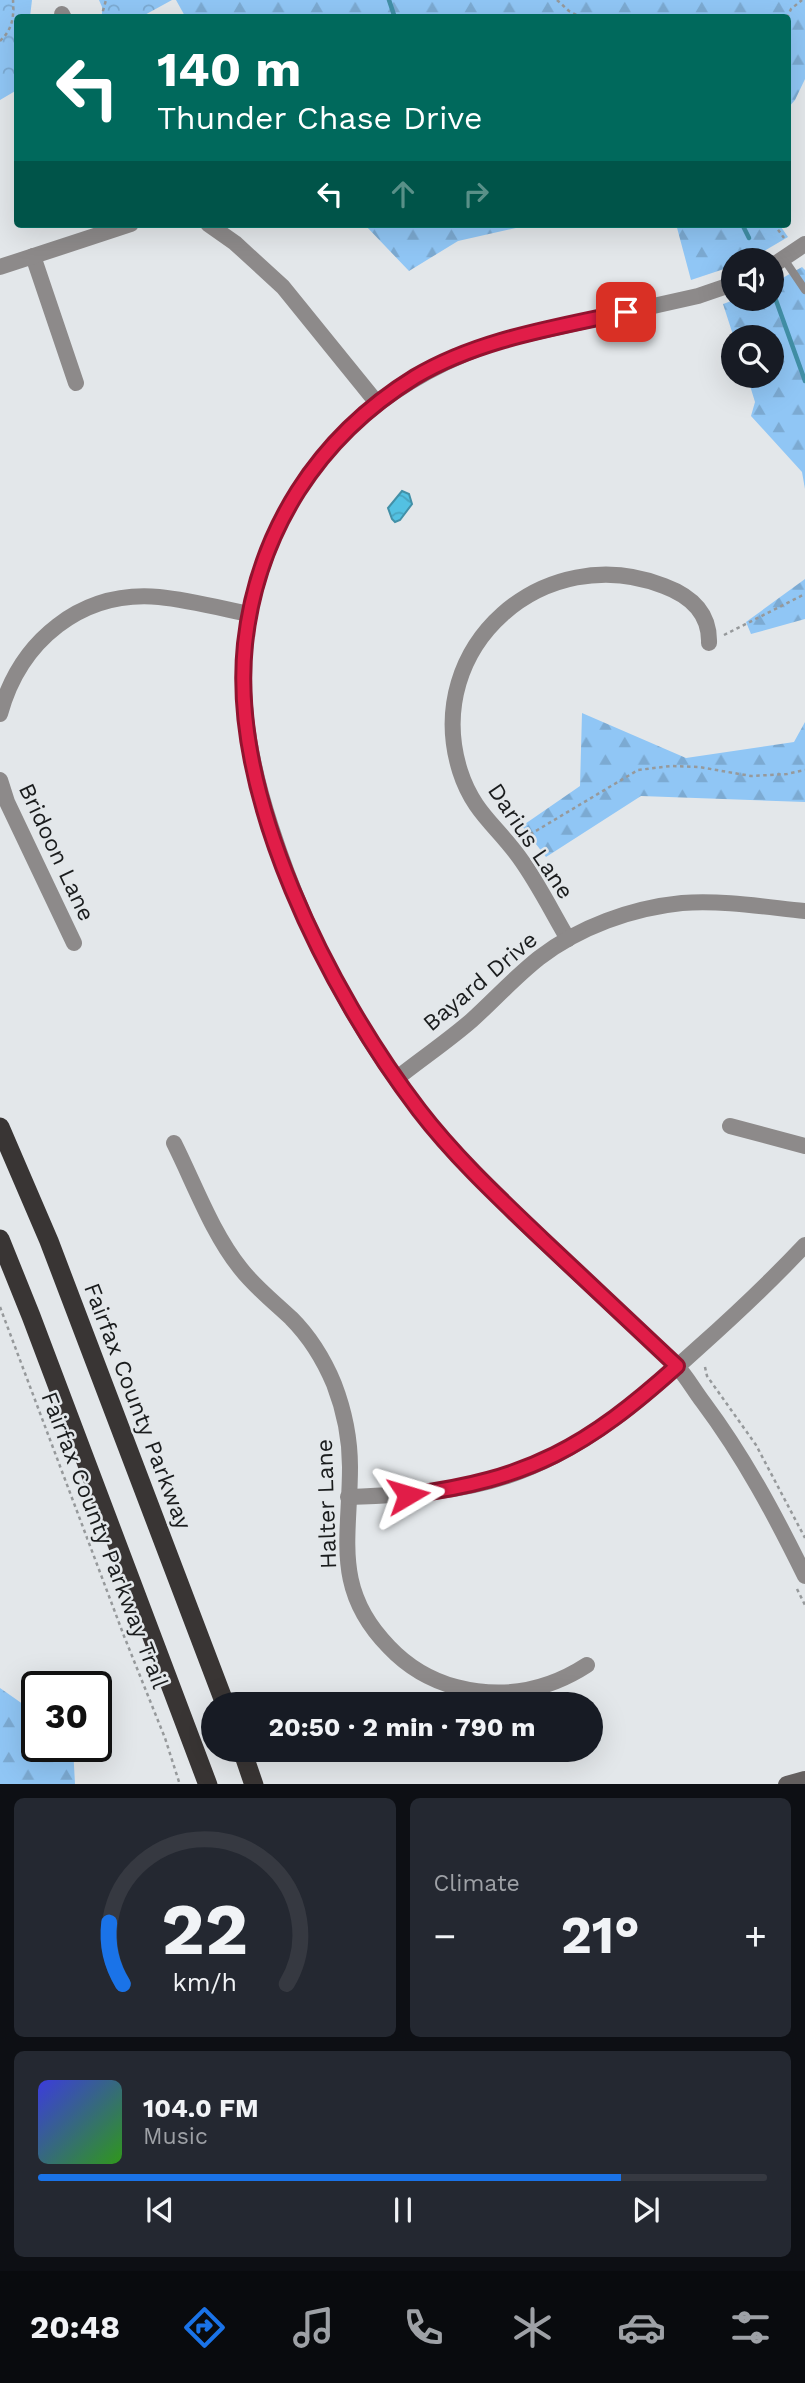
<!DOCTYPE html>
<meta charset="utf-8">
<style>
:root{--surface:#171b24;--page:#242831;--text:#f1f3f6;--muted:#9ea1a6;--line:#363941;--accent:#1a73e8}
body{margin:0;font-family:"Work Sans",sans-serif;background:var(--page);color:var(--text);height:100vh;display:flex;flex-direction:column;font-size:26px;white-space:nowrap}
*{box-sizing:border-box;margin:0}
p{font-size:23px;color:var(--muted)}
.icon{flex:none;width:38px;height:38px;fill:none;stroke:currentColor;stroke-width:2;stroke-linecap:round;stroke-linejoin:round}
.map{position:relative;height:1784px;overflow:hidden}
.side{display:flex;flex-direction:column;gap:14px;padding:14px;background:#0d0f14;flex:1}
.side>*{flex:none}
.banner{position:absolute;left:14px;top:14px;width:777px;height:214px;border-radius:7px;box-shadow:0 7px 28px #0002;background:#00695c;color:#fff;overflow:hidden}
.fabs{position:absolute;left:721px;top:248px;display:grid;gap:14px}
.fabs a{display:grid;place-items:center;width:63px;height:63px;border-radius:50%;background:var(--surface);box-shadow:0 7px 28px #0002;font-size:35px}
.speed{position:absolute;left:21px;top:1671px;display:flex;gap:14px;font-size:35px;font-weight:700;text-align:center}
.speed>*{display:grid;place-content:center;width:91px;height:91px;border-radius:50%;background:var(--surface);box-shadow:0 7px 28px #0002;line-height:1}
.speed .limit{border:4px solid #111;border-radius:10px;background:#fff;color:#111}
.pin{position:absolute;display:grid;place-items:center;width:60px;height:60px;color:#fff;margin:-30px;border-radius:14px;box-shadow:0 4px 10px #0006}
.me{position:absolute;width:77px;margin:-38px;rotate:83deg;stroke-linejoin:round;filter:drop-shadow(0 0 5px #0008)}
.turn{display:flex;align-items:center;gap:24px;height:147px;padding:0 28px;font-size:32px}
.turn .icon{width:91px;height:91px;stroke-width:2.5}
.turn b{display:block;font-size:49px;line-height:60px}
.lanes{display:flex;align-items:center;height:66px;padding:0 28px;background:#0003;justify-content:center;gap:35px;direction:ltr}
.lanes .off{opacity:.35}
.big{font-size:52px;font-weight:700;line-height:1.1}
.side .widget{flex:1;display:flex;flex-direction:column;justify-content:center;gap:10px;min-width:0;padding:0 24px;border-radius:10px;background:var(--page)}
.side .dial{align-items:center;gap:0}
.dial svg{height:182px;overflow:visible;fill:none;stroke:var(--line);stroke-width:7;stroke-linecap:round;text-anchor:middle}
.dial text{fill:var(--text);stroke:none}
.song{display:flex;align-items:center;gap:21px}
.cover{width:84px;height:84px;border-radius:10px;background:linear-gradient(135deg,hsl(240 70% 55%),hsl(110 70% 35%))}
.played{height:7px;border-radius:4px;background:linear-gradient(90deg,var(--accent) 80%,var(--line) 80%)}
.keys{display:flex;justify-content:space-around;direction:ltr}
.heat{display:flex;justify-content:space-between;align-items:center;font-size:38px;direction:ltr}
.side .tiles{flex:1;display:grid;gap:14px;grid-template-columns:1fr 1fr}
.widget:last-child{grid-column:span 2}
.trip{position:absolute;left:201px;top:1692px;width:402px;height:70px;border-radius:35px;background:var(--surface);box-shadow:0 7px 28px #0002;font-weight:700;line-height:70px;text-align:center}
.tab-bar{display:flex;height:112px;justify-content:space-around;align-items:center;background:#090b0e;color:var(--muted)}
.tab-bar .icon{width:49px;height:49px}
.tab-bar .on{color:var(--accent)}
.tab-bar b{font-size:32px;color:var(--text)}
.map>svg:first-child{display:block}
</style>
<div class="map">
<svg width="805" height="1785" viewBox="0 0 805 1785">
<defs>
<pattern id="forest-firs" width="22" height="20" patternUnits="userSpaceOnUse" patternTransform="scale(1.75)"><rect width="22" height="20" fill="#90c6f5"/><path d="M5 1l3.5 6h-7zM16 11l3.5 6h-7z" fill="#7caad2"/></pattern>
<pattern id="park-crowns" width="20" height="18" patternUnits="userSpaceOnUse" patternTransform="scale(1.75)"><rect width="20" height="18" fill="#90c6f5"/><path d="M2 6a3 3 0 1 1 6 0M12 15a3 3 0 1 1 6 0" fill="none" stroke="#7caad2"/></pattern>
<pattern id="water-waves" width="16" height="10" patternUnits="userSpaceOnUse" patternTransform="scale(1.75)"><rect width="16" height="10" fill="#53c1e2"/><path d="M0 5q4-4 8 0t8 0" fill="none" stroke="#48a5c1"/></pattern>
</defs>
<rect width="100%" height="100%" fill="#e3e7ea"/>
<g fill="url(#forest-firs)">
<path d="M176,0H805V79L795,100L788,108V18H186Z"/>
<path d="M364,224H534L458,241L409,271Z"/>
<path d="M676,224H779L788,237L747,261H733V266L691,280Z"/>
<path d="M802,267L805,270V489L802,472L751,416L755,402L747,376H772V338H734L723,304L737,299H772V284Z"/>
<path d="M805,579V619L751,634L746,622Z"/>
<path d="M582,713L686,758L794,742L805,722V802L641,796L546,857L522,826L580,786Z"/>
<path d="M0,1688L37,1714V1746L73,1747L75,1784H0Z"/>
</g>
<g fill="url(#park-crowns)">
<path d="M0,0H32L30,17L18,18L17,90L0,100Z"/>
<path d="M99,0H172L141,17H102V7Z"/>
</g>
<path fill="url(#water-waves)" stroke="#4290a7" stroke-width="2" d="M402,491L409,494L412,504L400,520L395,522L392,519L388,508Z"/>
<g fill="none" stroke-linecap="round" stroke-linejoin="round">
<g stroke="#4290a7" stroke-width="4.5">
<path d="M389,0L395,18"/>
<path d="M742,224L749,238"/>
<path d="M773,292L805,381"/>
</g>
<g stroke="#96999b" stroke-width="2.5" stroke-dasharray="3.5 3.5" stroke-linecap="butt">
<path d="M557,0L569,11L582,18"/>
<path d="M101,18L106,0"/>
<path d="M603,18L623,15L625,18"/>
<path d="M787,18L791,9L802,0"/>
<path d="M0,41C13,29 14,16 13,0"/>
<path d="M774,224L784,238"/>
<path d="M724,635L805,594"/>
<path d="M524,838L638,770L671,766L699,767L751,776L787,774L805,770"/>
<path d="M0,1307L124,1636L165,1738L180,1785"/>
<path d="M705,1367L707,1376L756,1445L805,1538"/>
<path d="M797,1589L805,1605"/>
</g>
<path stroke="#8d8a8a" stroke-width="8" d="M784,259L805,290"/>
<g stroke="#8d8a8a" stroke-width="16">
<path d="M62,14L64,18"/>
<path d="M208,224L235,243L283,287L377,403"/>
<path d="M33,256L76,383"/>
<path d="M772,266L805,244"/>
<path d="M0,267L131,224"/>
<path d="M733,284L698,296L506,339C397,373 307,444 267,554C252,593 244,633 244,675C243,727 255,778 271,827C309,945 369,1057 452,1149C506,1209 566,1262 624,1317C641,1333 660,1348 676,1365C686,1376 694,1390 703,1402C744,1457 775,1515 805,1576"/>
<path d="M0,714C20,641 81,590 159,597C189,600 220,608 249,614"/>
<path d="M0,780L7,802L74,943"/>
<path d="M568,939C552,912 538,883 519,857C496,825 473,812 460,771C421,646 545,539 664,586C691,596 710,613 709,643"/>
<path d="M396,1079C421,1059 448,1041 472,1020C495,999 515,977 539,958C579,927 632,908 682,903C723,900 765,907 805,911"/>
<path d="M730,1126L805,1146"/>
<path d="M174,1143C195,1185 212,1233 241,1269C255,1287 274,1302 291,1318C309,1336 324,1360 334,1384C344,1410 350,1439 350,1467C350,1538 332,1589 389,1647C407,1666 430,1680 456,1687C502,1699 547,1691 587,1665"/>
<path d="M348,1497C407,1495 465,1493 521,1471C590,1445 644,1397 698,1348C735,1315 771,1281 805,1245"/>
</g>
<path stroke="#635f5f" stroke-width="18" d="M787,1785L805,1780"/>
<g stroke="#393534" stroke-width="19">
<path d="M0,1127L49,1241L225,1704"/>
<path d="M0,1239L31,1316L208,1785"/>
<path d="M242,1750L254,1785"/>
</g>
</g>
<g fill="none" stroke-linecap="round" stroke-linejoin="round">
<defs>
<path id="route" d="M408,1495C529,1480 588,1446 677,1366C632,1324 587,1281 542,1239C499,1198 455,1157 419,1110C329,992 229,796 245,644C251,589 269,537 298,491C328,444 368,406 415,377C479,339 554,328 626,312"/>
</defs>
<use href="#route" stroke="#92132f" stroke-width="18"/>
<use href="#route" stroke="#e11d48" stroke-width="12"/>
</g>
<g text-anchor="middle" stroke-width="5" stroke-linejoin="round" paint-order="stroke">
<g font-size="23" fill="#1a1c1d" stroke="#e3e7ea">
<text transform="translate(531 841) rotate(56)" y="8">Darius Lane</text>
<text transform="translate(57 852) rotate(65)" y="8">Bridoon Lane</text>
<text transform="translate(480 981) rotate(-40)" y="8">Bayard Drive</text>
<text transform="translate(138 1406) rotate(69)" y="8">Fairfax County Parkway</text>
<text transform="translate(326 1504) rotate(-92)" y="8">Halter Lane</text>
<text transform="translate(105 1540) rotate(69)" y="8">Fairfax County Parkway Trail</text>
</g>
</g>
</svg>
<div class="fabs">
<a><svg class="icon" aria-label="sound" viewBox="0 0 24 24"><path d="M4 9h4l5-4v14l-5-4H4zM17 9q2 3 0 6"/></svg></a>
<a><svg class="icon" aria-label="search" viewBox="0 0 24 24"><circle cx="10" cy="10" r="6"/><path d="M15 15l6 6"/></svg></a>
</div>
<div class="speed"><div class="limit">30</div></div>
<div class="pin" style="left:626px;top:312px;background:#d93025"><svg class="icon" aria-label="arrive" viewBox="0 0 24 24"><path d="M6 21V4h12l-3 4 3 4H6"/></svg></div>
<svg class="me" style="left:408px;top:1495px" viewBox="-20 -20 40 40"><path d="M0-17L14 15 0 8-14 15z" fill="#e11d48" stroke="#fff" stroke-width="4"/></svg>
<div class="trip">20:50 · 2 min · 790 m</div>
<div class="banner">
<div class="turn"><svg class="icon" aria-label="left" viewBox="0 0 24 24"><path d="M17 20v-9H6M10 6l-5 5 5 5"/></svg><div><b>140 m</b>Thunder Chase Drive</div></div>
<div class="lanes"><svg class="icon" aria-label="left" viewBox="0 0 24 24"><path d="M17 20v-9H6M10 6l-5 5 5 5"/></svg><svg class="icon off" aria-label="ahead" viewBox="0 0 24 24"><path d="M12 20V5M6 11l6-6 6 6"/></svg><svg class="icon off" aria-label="right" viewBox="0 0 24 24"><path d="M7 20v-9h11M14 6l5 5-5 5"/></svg></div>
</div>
</div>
<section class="side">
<div class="tiles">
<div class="widget dial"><svg viewBox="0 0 100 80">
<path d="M14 69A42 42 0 1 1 86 69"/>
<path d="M14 69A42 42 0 0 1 8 42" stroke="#1a73e8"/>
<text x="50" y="56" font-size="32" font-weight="700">22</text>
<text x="50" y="72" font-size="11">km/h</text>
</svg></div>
<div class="widget"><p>Climate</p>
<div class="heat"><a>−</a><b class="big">21°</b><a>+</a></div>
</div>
<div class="widget">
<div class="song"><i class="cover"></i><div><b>104.0 FM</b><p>Music</p></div></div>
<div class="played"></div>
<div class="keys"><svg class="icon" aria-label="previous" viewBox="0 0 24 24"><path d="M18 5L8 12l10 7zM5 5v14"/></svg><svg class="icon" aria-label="pause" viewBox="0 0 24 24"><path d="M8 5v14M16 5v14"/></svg><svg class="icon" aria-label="next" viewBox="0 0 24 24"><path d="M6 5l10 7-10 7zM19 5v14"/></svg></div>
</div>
</div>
</section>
<nav class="tab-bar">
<b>20:48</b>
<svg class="icon on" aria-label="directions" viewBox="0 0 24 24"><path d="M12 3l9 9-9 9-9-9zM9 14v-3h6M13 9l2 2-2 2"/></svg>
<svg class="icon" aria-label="music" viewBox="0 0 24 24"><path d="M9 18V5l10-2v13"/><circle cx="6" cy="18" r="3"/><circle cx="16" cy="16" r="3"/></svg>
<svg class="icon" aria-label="phone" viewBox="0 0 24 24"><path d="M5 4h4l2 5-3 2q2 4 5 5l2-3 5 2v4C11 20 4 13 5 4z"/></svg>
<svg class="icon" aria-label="climate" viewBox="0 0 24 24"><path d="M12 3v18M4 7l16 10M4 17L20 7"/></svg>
<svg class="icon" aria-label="car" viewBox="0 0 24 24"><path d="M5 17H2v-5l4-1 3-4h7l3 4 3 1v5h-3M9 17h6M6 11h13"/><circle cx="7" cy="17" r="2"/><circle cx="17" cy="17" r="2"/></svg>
<svg class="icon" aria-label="filters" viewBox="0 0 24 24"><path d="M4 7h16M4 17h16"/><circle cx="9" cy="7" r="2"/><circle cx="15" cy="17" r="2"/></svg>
</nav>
